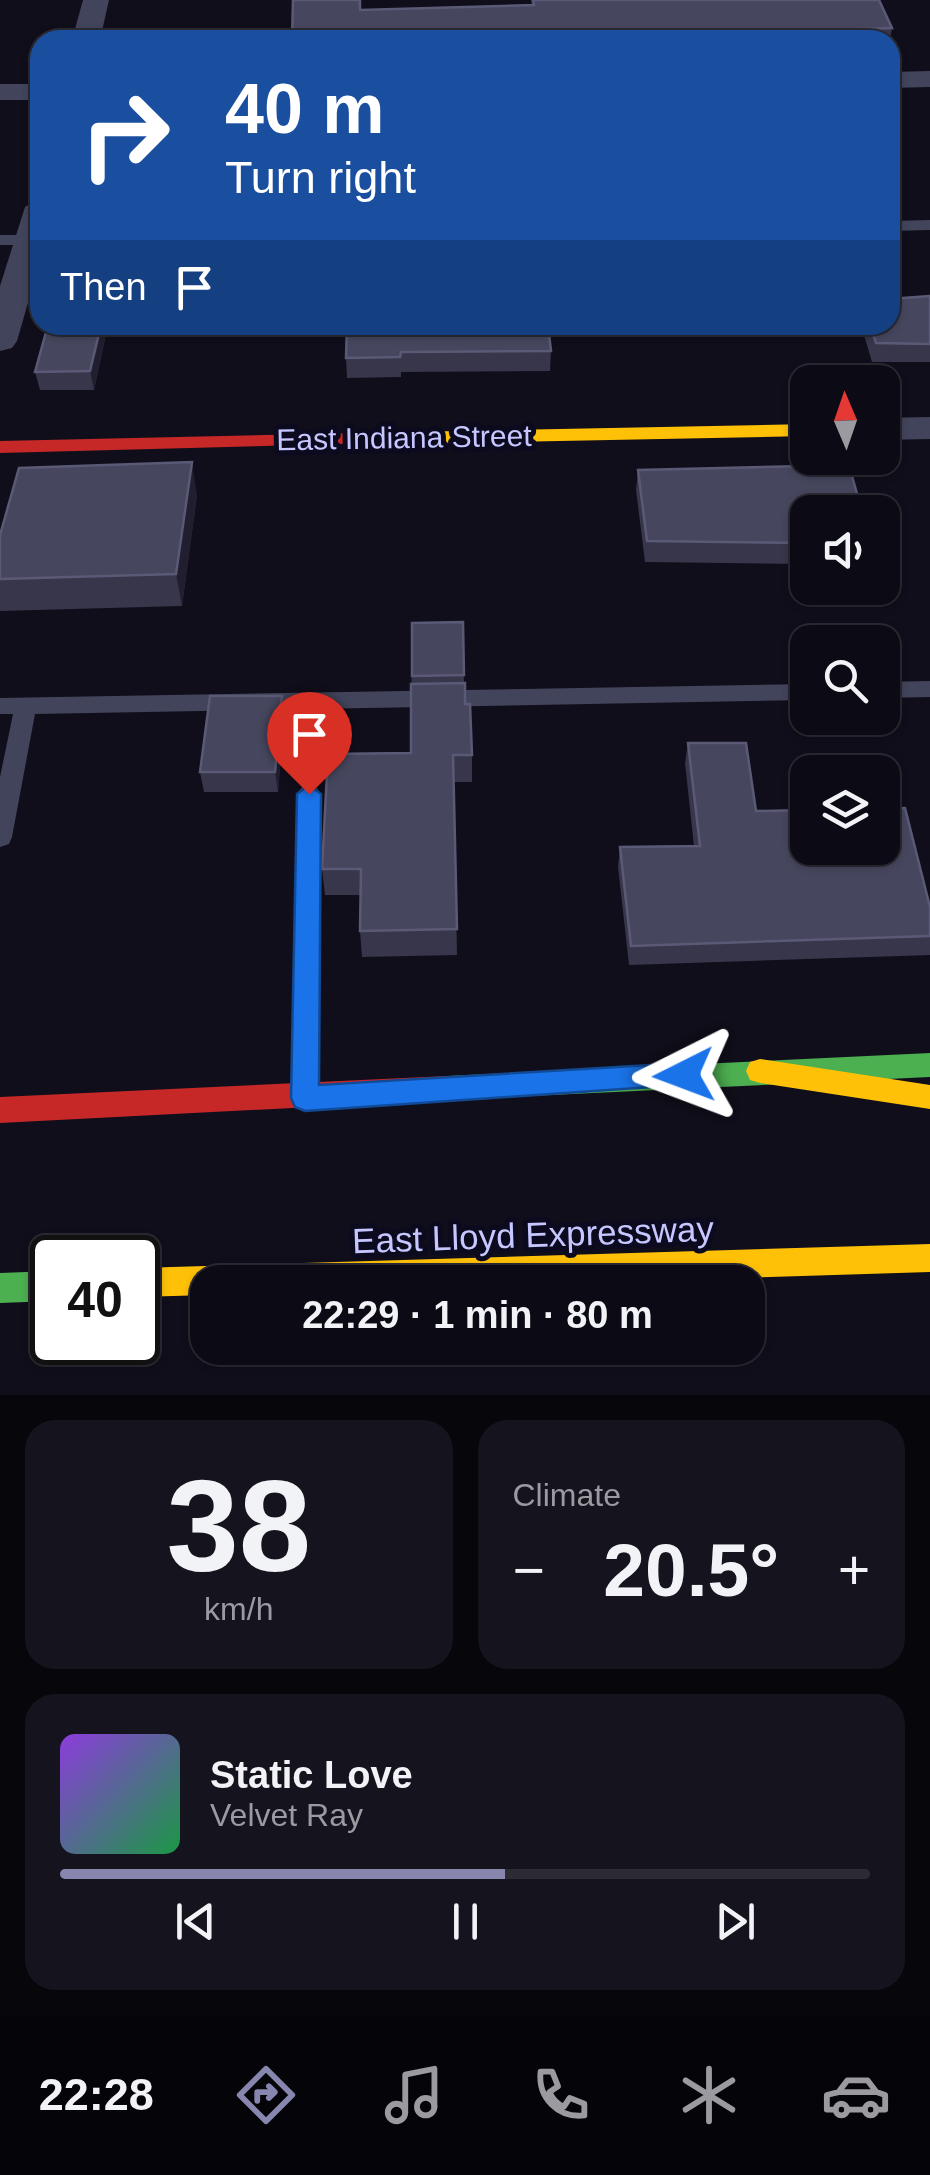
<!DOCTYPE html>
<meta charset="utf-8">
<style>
:root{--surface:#0c0a14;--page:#15131d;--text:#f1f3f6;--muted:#9a9aa0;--line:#2c2b34;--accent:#8786af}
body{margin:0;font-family:Arial,sans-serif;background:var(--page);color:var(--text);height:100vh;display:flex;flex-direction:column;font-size:38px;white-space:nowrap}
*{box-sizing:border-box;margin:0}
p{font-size:32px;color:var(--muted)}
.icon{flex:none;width:55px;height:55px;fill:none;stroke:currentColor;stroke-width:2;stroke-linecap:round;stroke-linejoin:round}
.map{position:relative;height:1395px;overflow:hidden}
.sheet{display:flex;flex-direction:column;gap:25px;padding:25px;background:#07060b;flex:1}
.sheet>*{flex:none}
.top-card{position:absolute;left:30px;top:30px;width:870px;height:305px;border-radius:30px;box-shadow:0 2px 8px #0004,0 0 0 2px var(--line);background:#1a4fa0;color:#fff;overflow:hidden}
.needle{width:65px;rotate:358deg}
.buttons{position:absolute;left:790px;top:365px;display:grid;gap:20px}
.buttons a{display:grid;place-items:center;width:110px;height:110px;border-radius:20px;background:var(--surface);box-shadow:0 2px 8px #0004,0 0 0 2px var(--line);font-size:50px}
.speed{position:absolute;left:30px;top:1235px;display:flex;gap:20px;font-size:50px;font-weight:700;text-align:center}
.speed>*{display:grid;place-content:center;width:130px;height:130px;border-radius:50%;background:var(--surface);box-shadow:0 2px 8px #0004,0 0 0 2px var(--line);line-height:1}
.speed .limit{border:5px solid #111;border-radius:15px;background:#fff;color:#111}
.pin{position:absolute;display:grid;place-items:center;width:85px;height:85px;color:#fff;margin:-102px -42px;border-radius:50% 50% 50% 0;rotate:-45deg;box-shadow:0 0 10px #0007}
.pin .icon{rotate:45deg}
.me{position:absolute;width:110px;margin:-55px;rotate:267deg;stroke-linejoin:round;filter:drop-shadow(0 0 8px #0008)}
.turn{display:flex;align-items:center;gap:35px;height:210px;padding:0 30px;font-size:45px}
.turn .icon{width:130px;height:130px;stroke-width:2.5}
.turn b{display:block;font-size:70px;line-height:85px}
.then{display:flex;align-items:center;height:95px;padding:0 30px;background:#0003;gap:20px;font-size:38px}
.big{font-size:75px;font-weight:700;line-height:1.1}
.sheet .widget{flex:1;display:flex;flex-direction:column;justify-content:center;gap:15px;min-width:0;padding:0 35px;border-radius:30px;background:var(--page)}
.sheet .dial{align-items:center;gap:0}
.dial b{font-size:130px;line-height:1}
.song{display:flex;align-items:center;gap:30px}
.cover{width:120px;height:120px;border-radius:15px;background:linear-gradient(135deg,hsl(270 70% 55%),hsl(140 70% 35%))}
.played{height:10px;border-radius:5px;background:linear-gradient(90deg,var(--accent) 55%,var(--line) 55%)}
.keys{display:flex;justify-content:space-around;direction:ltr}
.heat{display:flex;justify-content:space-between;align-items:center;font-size:55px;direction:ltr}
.sheet .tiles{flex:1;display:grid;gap:25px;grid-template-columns:1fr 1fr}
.widget:last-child{grid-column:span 2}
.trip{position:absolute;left:190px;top:1265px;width:575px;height:100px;border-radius:30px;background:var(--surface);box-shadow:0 2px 8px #0004,0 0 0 2px var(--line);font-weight:700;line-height:100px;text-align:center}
.menu{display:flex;height:160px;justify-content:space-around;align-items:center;background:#050408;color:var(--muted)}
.menu .icon{width:70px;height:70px}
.menu .current{color:var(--accent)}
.menu b{font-size:45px;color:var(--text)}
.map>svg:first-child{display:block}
</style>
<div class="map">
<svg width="930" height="1395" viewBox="0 0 930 1395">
<rect width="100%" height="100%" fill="#100e1a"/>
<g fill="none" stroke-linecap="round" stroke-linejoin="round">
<g fill="#42445b" fill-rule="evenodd">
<path d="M930,220V230L890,231V221Z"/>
<rect x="0" y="235" width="40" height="10"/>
<path d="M930,681V697L882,698V682Z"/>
<path d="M808,684V700L35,714L12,837L9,844L0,847V777L13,714H0V698Z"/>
<path d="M309,786L317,788L321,795L319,1096L315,1105L305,1108L295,1105L291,1096L297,795L301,788Z"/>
</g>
<g fill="#42445b" fill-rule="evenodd">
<path d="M83,0H109L100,40H72Z"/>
<path d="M930,71V87L890,88V72Z"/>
<rect x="0" y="84" width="40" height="16"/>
<path d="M40,198V261L17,341L12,348L0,351V286L25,207Z"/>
<path d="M930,417V439L882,440V418Z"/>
</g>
<g fill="#4caf50" fill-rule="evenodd">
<path d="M930,1053V1077L447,1100L437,1097L433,1088L437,1079L447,1076Z"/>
<path d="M52,1271V1301L0,1303V1273Z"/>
</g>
<g fill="#ffc107" fill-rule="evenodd">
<path d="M808,424V436L406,444L396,438L406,432Z"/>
<path d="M760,1059L930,1085V1109L760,1083L750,1080L746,1071L750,1062Z"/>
<path d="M930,1244V1272L613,1282H208V1295L138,1297V1268Z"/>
</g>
<g fill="#c62828" fill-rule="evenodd">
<path d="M406,432L413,434L416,438L413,442L0,453V441Z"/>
<path d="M447,1076L457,1079L461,1088L457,1097L447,1100L0,1123V1097Z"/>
</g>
</g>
<g fill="#37364b">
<path d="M531,0H879L892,28L890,40H292L361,10L532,5Z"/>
<path d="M930,296V362H872L861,325H890Z"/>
<path d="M108,325L94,390H40L35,372Z"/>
<path d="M347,325L551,351L550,371L401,372V377L347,378L346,358Z"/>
<path d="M638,470L808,512V574L805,564L645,562L636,490Z"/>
<path d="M197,495L182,606L0,611V535Z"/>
<path d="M463,622L464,683L472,755V782H454L457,955L362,957L360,931V895H325L322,869L411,753L412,623Z"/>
<path d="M284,716L278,792H204L200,772Z"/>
<path d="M688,743L756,811L930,907V955L629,965L618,867L620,847L694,846L685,763Z"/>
</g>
<g fill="#211f2f">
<path d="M101,325H108L94,390L90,371Z"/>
<path d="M192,462L197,495L182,606L176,574Z"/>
<path d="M282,696L284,716L278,792L275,772Z"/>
</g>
<g fill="#46465e" stroke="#5a5a77" stroke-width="2.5">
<path d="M293,0H360V10L534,5L533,0H879L892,28L655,36L656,40H292Z"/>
<path d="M930,296V344L876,343L870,325H890V299Z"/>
<path d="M48,325H101L90,371L35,372Z"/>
<path d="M347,325H548L551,351L401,352L400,357L346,358Z"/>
<path d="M192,462L176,574L0,579V535L19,468Z"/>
<path d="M849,465L862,512H808V543L647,541L638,470Z"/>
<path d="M463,622L464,675L412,676V623Z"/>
<path d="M465,683V704H470L472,755H453L457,929L360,931L361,869H322L328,754L411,753V684Z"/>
<path d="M210,696H282L275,772H200Z"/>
<path d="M688,743H746L756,811L808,810V848H882V809L905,808L930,907V936L631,946L620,847L700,846Z"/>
</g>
<path fill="#1a73e8" stroke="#114b97" stroke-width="2.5" d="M309,785L321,794L319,1085L684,1063L694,1067L698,1075L694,1084L305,1111L295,1107L291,1098L297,794Z"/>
<g text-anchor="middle" stroke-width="10" stroke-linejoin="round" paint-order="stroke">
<g font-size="30" fill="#c7c7ff" stroke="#0c0a1e">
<text transform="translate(404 438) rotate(-1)" y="10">East Indiana Street</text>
</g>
<g font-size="35" fill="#c7c7ff" stroke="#0c0a1e">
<text transform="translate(533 1235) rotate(-2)" y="12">East Lloyd Expressway</text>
</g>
</g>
</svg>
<div class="buttons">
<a><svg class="needle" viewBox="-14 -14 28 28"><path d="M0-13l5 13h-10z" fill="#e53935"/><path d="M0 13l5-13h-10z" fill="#9a9aa0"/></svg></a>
<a><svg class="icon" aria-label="sound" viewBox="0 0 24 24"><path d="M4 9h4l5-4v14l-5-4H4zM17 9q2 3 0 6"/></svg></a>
<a><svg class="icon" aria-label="search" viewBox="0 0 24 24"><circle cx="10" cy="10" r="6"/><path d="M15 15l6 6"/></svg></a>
<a><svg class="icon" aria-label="layers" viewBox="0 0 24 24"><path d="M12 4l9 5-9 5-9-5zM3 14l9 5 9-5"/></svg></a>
</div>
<div class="speed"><div class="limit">40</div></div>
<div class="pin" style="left:309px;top:794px;background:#d93025"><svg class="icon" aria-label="arrive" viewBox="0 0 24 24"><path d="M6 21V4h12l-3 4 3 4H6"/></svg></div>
<svg class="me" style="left:684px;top:1075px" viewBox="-20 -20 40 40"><path d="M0-17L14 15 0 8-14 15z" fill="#1a73e8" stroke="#fff" stroke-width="4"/></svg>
<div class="trip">22:29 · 1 min · 80 m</div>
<div class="top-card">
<div class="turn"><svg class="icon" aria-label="right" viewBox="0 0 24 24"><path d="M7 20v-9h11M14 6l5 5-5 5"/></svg><div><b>40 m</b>Turn right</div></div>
<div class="then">Then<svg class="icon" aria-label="arrive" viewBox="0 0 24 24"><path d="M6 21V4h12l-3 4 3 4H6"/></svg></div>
</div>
</div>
<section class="sheet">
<div class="tiles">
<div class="widget dial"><b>38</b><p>km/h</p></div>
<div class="widget"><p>Climate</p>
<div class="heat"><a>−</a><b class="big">20.5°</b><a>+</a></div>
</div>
<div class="widget">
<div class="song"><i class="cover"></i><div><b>Static Love</b><p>Velvet Ray</p></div></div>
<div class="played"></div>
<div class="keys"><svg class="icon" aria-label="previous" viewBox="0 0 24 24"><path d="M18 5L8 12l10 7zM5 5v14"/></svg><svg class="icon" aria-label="pause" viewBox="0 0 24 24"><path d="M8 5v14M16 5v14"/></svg><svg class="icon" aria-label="next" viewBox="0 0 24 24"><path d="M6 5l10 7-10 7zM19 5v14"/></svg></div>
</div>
</div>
</section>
<nav class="menu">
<b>22:28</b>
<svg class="icon current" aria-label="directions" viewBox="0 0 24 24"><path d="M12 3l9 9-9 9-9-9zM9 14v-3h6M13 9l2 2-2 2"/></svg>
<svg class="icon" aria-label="music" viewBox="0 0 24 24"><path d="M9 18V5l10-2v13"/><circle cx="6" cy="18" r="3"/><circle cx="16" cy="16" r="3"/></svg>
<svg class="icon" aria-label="phone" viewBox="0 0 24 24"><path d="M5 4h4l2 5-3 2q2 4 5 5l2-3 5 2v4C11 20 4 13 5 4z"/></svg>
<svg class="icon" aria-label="climate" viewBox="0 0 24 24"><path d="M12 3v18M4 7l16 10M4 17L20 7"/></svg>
<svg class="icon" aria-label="car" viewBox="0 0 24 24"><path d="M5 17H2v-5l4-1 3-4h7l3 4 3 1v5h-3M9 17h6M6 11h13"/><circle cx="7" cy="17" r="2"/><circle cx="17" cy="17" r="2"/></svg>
</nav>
